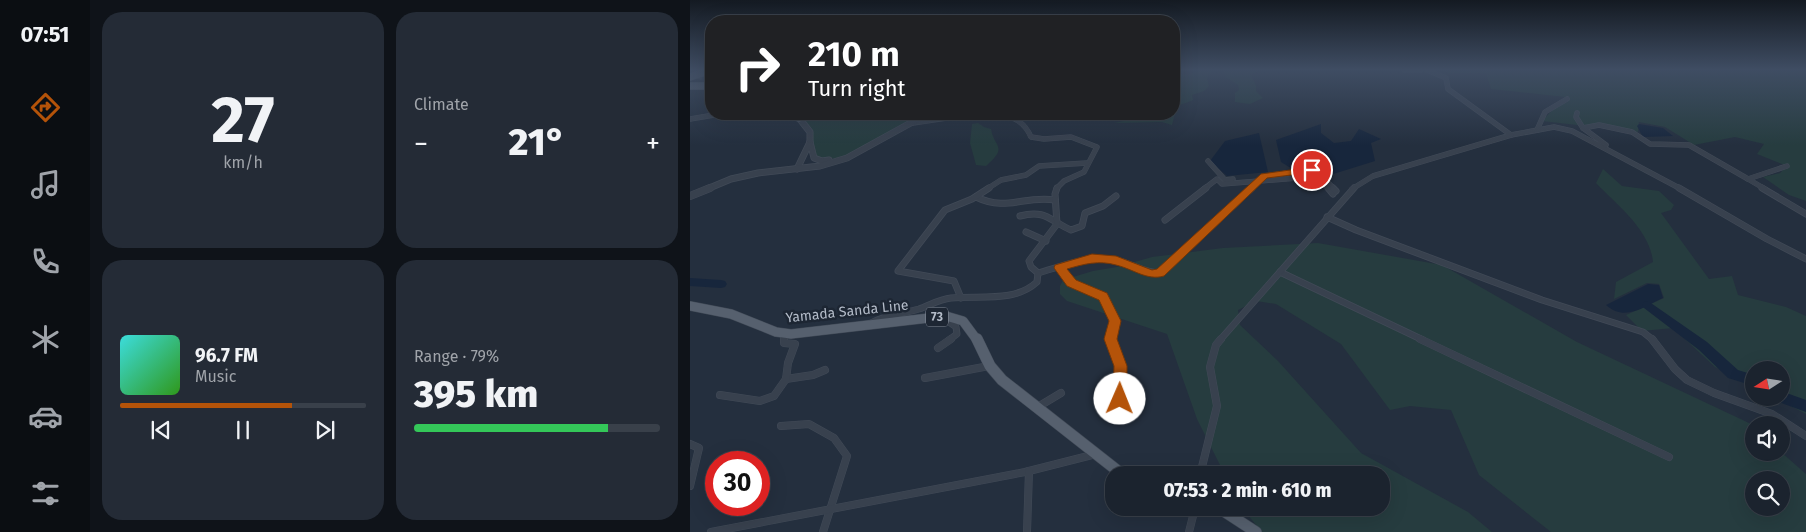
<!DOCTYPE html>
<meta charset="utf-8">
<style>
:root{--surface:#1b232e;--page:#242b36;--text:#f1f3f6;--muted:#a0a4aa;--line:#39404a;--accent:#b45309}
body{margin:0;font-family:"Fira Sans",sans-serif;background:var(--page);color:var(--text);height:100vh;display:flex;flex-direction:column;font-size:19px;white-space:nowrap}
*{box-sizing:border-box;margin:0}
p{font-size:16px;color:var(--muted)}
.icon{flex:none;width:28px;height:28px;fill:none;stroke:currentColor;stroke-width:2;stroke-linecap:round;stroke-linejoin:round}
.map{position:relative;flex:1;overflow:hidden}
.panel{display:flex;flex-direction:column;gap:12px;padding:12px;background:#0f1319;width:600px}
.panel>*{flex:none}
.top-card{position:absolute;left:15px;top:15px;width:475px;height:105px;border-radius:20px;box-shadow:0 5px 20px #0002,0 0 0 1px var(--line);background:#202124;color:#fff;overflow:hidden}
.needle{width:32px;rotate:258deg}
.fabs{position:absolute;left:1055px;top:361px;display:grid;gap:10px}
.fabs a{display:grid;place-items:center;width:45px;height:45px;border-radius:50%;background:var(--surface);box-shadow:0 5px 20px #0002,0 0 0 1px var(--line);font-size:25px}
.speed{position:absolute;left:15px;top:451px;display:flex;gap:10px;font-size:25px;font-weight:700;text-align:center}
.speed>*{display:grid;place-content:center;width:65px;height:65px;border-radius:50%;background:var(--surface);box-shadow:0 5px 20px #0002,0 0 0 1px var(--line);line-height:1}
.speed .limit{border:8px solid #d22;background:#fff;color:#111}
.pin{position:absolute;display:grid;place-items:center;width:42px;height:42px;color:#fff;margin:-21px;border:2px solid #fff;border-radius:50%;box-shadow:0 1px 5px #0007}
.me{position:absolute;width:55px;margin:-28px;rotate:1deg;stroke-linejoin:round;filter:drop-shadow(0 0 4px #0008)}
.turn{display:flex;align-items:center;gap:18px;height:105px;padding:0 20px;font-size:22px}
.turn .icon{width:65px;height:65px;stroke-width:2.5}
.turn b{display:block;font-size:35px;line-height:42px}
.big{font-size:38px;font-weight:800;line-height:1.1}
.panel .tile{flex:1;display:flex;flex-direction:column;justify-content:center;gap:8px;min-width:0;padding:0 18px;border-radius:20px;background:var(--page)}
.panel .dial{align-items:center;gap:0}
.dial b{font-size:65px;line-height:1}
.song{display:flex;align-items:center;gap:15px}
.cover{width:60px;height:60px;border-radius:8px;background:linear-gradient(135deg,hsl(180 70% 55%),hsl(110 70% 35%))}
.played{height:5px;border-radius:2px;background:linear-gradient(90deg,var(--accent) 70%,var(--line) 70%)}
.keys{display:flex;justify-content:space-around;direction:ltr}
.heat{display:flex;justify-content:space-between;align-items:center;font-size:28px;direction:ltr}
.charge{height:8px;border-radius:4px;background:linear-gradient(90deg,#34c759 79%,var(--line) 0)}
.panel .tiles{flex:1;display:grid;gap:12px;grid-template-columns:repeat(2,1fr)}
.trip{position:absolute;left:415px;top:466px;width:285px;height:50px;border-radius:20px;background:var(--surface);box-shadow:0 5px 20px #0002,0 0 0 1px var(--line);font-weight:800;line-height:50px;text-align:center}
main{display:flex;flex:1;min-height:0}
.tabs{display:flex;flex-direction:column;width:90px;justify-content:space-around;align-items:center;background:#0b0e12;color:var(--muted)}
.tabs .icon{width:35px;height:35px}
.tabs .current{color:var(--accent)}
.tabs b{font-size:22px;color:var(--text)}
.map>svg:first-child{display:block}
</style>
<main>
<nav class="tabs">
<b>07:51</b>
<svg class="icon current" aria-label="directions" viewBox="0 0 24 24"><path d="M12 3l9 9-9 9-9-9zM9 14v-3h6M13 9l2 2-2 2"/></svg>
<svg class="icon" aria-label="music" viewBox="0 0 24 24"><path d="M9 18V5l10-2v13"/><circle cx="6" cy="18" r="3"/><circle cx="16" cy="16" r="3"/></svg>
<svg class="icon" aria-label="phone" viewBox="0 0 24 24"><path d="M5 4h4l2 5-3 2q2 4 5 5l2-3 5 2v4C11 20 4 13 5 4z"/></svg>
<svg class="icon" aria-label="climate" viewBox="0 0 24 24"><path d="M12 3v18M4 7l16 10M4 17L20 7"/></svg>
<svg class="icon" aria-label="car" viewBox="0 0 24 24"><path d="M5 17H2v-5l4-1 3-4h7l3 4 3 1v5h-3M9 17h6M6 11h13"/><circle cx="7" cy="17" r="2"/><circle cx="17" cy="17" r="2"/></svg>
<svg class="icon" aria-label="filters" viewBox="0 0 24 24"><path d="M4 7h16M4 17h16"/><circle cx="9" cy="7" r="2"/><circle cx="15" cy="17" r="2"/></svg>
</nav>
<section class="panel">
<div class="tiles">
<div class="tile dial"><b>27</b><p>km/h</p></div>
<div class="tile"><p>Climate</p>
<div class="heat"><a>−</a><b class="big">21°</b><a>+</a></div>
</div>
<div class="tile">
<div class="song"><i class="cover"></i><div><b>96.7 FM</b><p>Music</p></div></div>
<div class="played"></div>
<div class="keys"><svg class="icon" aria-label="previous" viewBox="0 0 24 24"><path d="M18 5L8 12l10 7zM5 5v14"/></svg><svg class="icon" aria-label="pause" viewBox="0 0 24 24"><path d="M8 5v14M16 5v14"/></svg><svg class="icon" aria-label="next" viewBox="0 0 24 24"><path d="M6 5l10 7-10 7zM19 5v14"/></svg></div>
</div>
<div class="tile"><p>Range · 79%</p><b class="big">395 km</b><div class="charge"></div></div>
</div>
</section>
<div class="map">
<svg width="1116" height="532" viewBox="0 0 1116 532">
<rect width="100%" height="100%" fill="#242f3e"/>
<g fill="#263c3f" fill-rule="evenodd">
<path d="M509,70H522L517,78L519,86L514,91L502,95L503,100L501,101L487,106L482,125L472,122L424,123L469,114H484V75L500,74Z"/>
<path d="M533,70H571L561,74L566,86V91L573,98L560,104L545,102V93L549,90L548,85L536,77Z"/>
<path d="M752,70H1116V201L1099,195L1073,177L1090,173L1097,166L1067,154L1074,144L1045,137L1004,145L975,127L949,122L948,132L852,121L875,97L801,89L796,73H759Z"/>
<path d="M117,114H249C238,117 226,119 215,125C188,138 158,166 126,157L121,141V129L109,118Z"/>
<path d="M288,123L294,127L301,129C304,148 319,146 296,166L286,165L280,143L282,124Z"/>
<path d="M913,169L932,186L969,191L984,205L981,210L971,213L1019,279L1042,276L1048,295L1096,307L1116,316V414L1085,398H1091V370H1064V387L1025,367L983,328L952,331L936,315L974,298L969,284L957,283L924,299L926,282L963,262C960,230 927,205 906,183Z"/>
<path d="M628,243L752,265L887,342L1059,423L1064,427V452H1091L1116,474V532H861L789,475L761,410L720,406L700,410L651,344L586,304L566,301L548,310L550,325L588,361L671,453L778,512L802,532H572L552,508H691V475H535L507,419L477,334L377,301L370,294V286L373,280L403,271L427,267L462,257L533,248ZM1064,480H1091V508H1064Z"/>
</g>
<g fill="#17263c">
<path d="M631,124V133L644,143L661,141L669,129L691,139L681,143L685,161L640,175L629,166L604,170L591,162L586,140Z"/>
<path d="M949,124L973,128L983,136L953,137L947,126Z"/>
<path d="M569,133L578,172L537,176L520,161L535,141Z"/>
<path d="M958,284L969,285L973,298C953,307 935,322 916,305Z"/>
</g>
<g fill="none" stroke-linecap="round" stroke-linejoin="round">
<g fill="#17263c" fill-rule="evenodd">
<path d="M0,278L31,280L35,281L37,284L35,287L31,288L0,286Z"/>
<path d="M958,301L1017,342L1048,370L1064,375V386L1038,378L1009,350L954,308L952,305L954,302Z"/>
<path d="M1091,391L1116,400V412L1086,401L1084,398H1091Z"/>
</g>
<path stroke="#3a4453" stroke-width="7" stroke-dasharray="7 3" stroke-linecap="butt" d="M6,74L20,80"/>
<defs>
<g id="minor-far2">
<path d="M714,70H731"/>
<path d="M887,113L886,117L893,128"/>
<path d="M310,114C325,117 335,123 341,137L354,139L381,137L407,147L394,172L374,181L366,189"/>
<path d="M0,119L30,114"/>
<path d="M223,123L283,114"/>
<path d="M847,130L855,112L877,99"/>
<path d="M821,135L864,127L882,131L991,189"/>
<path d="M916,145L893,128L909,125L942,132L960,144L999,145L1058,179"/>
<path d="M518,161L535,180L543,179"/>
<path d="M577,176C605,172 624,164 644,189"/>
<path d="M297,189L311,180L336,175L349,166L397,163"/>
<path d="M514,189L527,179L532,184L619,177L636,185L639,189"/>
<path d="M561,189L575,176"/>
<path d="M662,189L683,176L821,135L758,89L756,78L737,70"/>
<path d="M1075,189L1058,179L1097,166"/>
</g>
<g id="minor-far1">
<path d="M638,188L643,194"/>
<path d="M643,188L646,191"/>
<path d="M989,188L1077,239L1116,259"/>
<path d="M1072,188L1116,214"/>
<path d="M286,197C317,212 334,195 365,200"/>
<path d="M330,216C356,209 360,221 381,230L392,226L395,213L413,206L426,196"/>
<path d="M637,217L666,230L852,300L953,332L963,340"/>
<path d="M475,220L516,188"/>
<path d="M336,232L356,241"/>
<path d="M369,268L382,283L413,296L425,321L420,340"/>
<path d="M590,272L733,340"/>
<path d="M348,273C373,266 399,255 425,260C441,263 454,273 470,273L562,188"/>
<path d="M271,298L264,281L208,271L255,210L282,199L299,188"/>
<path d="M256,316V320L266,327L267,334L259,340"/>
<path d="M181,323C197,314 212,314 229,309C240,305 250,299 261,298C290,295 324,303 347,282L348,273L341,267L339,261L367,224L365,194L367,188"/>
<path d="M94,340L95,333"/>
<path d="M530,340L664,188"/>
</g>
<g id="minor">
<path d="M420,339C427,359 440,387 424,406"/>
<path d="M730,339L979,457"/>
<path d="M962,339L985,369L997,380L1024,393L1082,414L1116,436"/>
<path d="M248,348L261,339"/>
<path d="M235,378L299,366"/>
<path d="M96,379L123,375L135,370"/>
<path d="M30,395L70,401L84,396L96,379L98,363L105,344L94,343V339"/>
<path d="M346,408L371,393"/>
<path d="M91,426L119,424L144,438L157,456L133,532"/>
<path d="M0,444L9,448L0,486"/>
<path d="M510,475L527,406L520,367L526,345L531,339"/>
<path d="M21,532L335,472L406,454"/>
<path d="M337,532L339,471"/>
<path d="M499,532L505,508"/>
</g>
<g id="tertiary-far1">
<path d="M120,142L124,158L132,161L139,160"/>
<path d="M107,169L120,142V132L109,118L116,114"/>
<path d="M17,189L41,179L68,173L130,166L157,158L237,114"/>
</g>
<path id="tertiary" d="M0,196L20,188"/>
<g id="primary-far2">
<path d="M0,77L21,70"/>
<path d="M0,86H21"/>
<path d="M98,114L109,118"/>
</g>
<path id="primary-far1" d="M0,306L41,314L86,332L101,334L256,316L273,321L287,340"/>
<g id="primary">
<path d="M287,339L300,366L312,380L433,475"/>
<path d="M529,508L566,532"/>
</g>
</defs>
<use href="#minor-far2" stroke="#414a57" stroke-width="5.5"/>
<use href="#minor-far1" stroke="#414a57" stroke-width="7"/>
<use href="#minor" stroke="#414a57" stroke-width="8"/>
<use href="#tertiary-far1" stroke="#414a57" stroke-width="7"/>
<use href="#tertiary" stroke="#414a57" stroke-width="8"/>
<use href="#primary-far2" stroke="#414a57" stroke-width="8"/>
<use href="#primary-far1" stroke="#414a57" stroke-width="10"/>
<use href="#primary" stroke="#414a57" stroke-width="12"/>
<use href="#minor-far2" stroke="#38414e" stroke-width="4.5"/>
<use href="#minor-far1" stroke="#38414e" stroke-width="5.5"/>
<use href="#minor" stroke="#38414e" stroke-width="7"/>
<use href="#tertiary-far1" stroke="#38414e" stroke-width="5.5"/>
<use href="#tertiary" stroke="#38414e" stroke-width="7"/>
<use href="#primary-far2" stroke="#56606e" stroke-width="7"/>
<use href="#primary-far1" stroke="#56606e" stroke-width="9"/>
<use href="#primary" stroke="#56606e" stroke-width="11"/>
</g>
<linearGradient id="sky" x2="0" y2="1"><stop stop-color="#141a22"/><stop offset="0.48" stop-color="#3f4d63"/><stop offset="1" stop-color="#3f4d63" stop-opacity="0"/></linearGradient>
<rect width="1116" height="145" fill="url(#sky)"/>
<path fill="#b45309" stroke="#753606" d="M622,167L627,170L625,172L577,178L474,276C457,281 443,269 426,265C409,260 394,264 377,269L386,280L417,293L431,321L427,339L437,366V399L435,404L430,405L425,404L423,399L424,366L414,339L419,321L409,300L377,286L364,268L365,265L402,254L426,256L462,270L467,269L571,174Z"/>
<g text-anchor="middle" stroke-width="5" stroke-linejoin="round" paint-order="stroke">
<rect fill="#1d2633" stroke="#878f9c" stroke-width="1" x="236" y="307.5" width="22" height="19" rx="4"/>
<g font-size="12" font-weight="bold" fill="#b4bcc9">
<text x="247" y="321">73</text>
</g>
<g font-size="14" fill="#b4bcc9" stroke="#1d2633">
<text transform="translate(157 311) rotate(-6)" y="5">Yamada Sanda Line</text>
</g>
</g>
</svg>
<div class="fabs">
<a><svg class="needle" viewBox="-14 -14 28 28"><path d="M0-13l5 13h-10z" fill="#e53935"/><path d="M0 13l5-13h-10z" fill="#a0a4aa"/></svg></a>
<a><svg class="icon" aria-label="sound" viewBox="0 0 24 24"><path d="M4 9h4l5-4v14l-5-4H4zM17 9q2 3 0 6"/></svg></a>
<a><svg class="icon" aria-label="search" viewBox="0 0 24 24"><circle cx="10" cy="10" r="6"/><path d="M15 15l6 6"/></svg></a>
</div>
<div class="speed"><div class="limit">30</div></div>
<div class="pin" style="left:622px;top:170px;background:#d93025"><svg class="icon" aria-label="arrive" viewBox="0 0 24 24"><path d="M6 21V4h12l-3 4 3 4H6"/></svg></div>
<svg class="me" style="left:430px;top:399px" viewBox="-20 -20 40 40"><circle r="19" fill="#fff"/><path d="M0-13L10 11 0 6-10 11z" fill="#b45309"/></svg>
<div class="trip">07:53 · 2 min · 610 m</div>
<div class="top-card">
<div class="turn"><svg class="icon" aria-label="right" viewBox="0 0 24 24"><path d="M7 20v-9h11M14 6l5 5-5 5"/></svg><div><b>210 m</b>Turn right</div></div>
</div>
</div>
</main>
